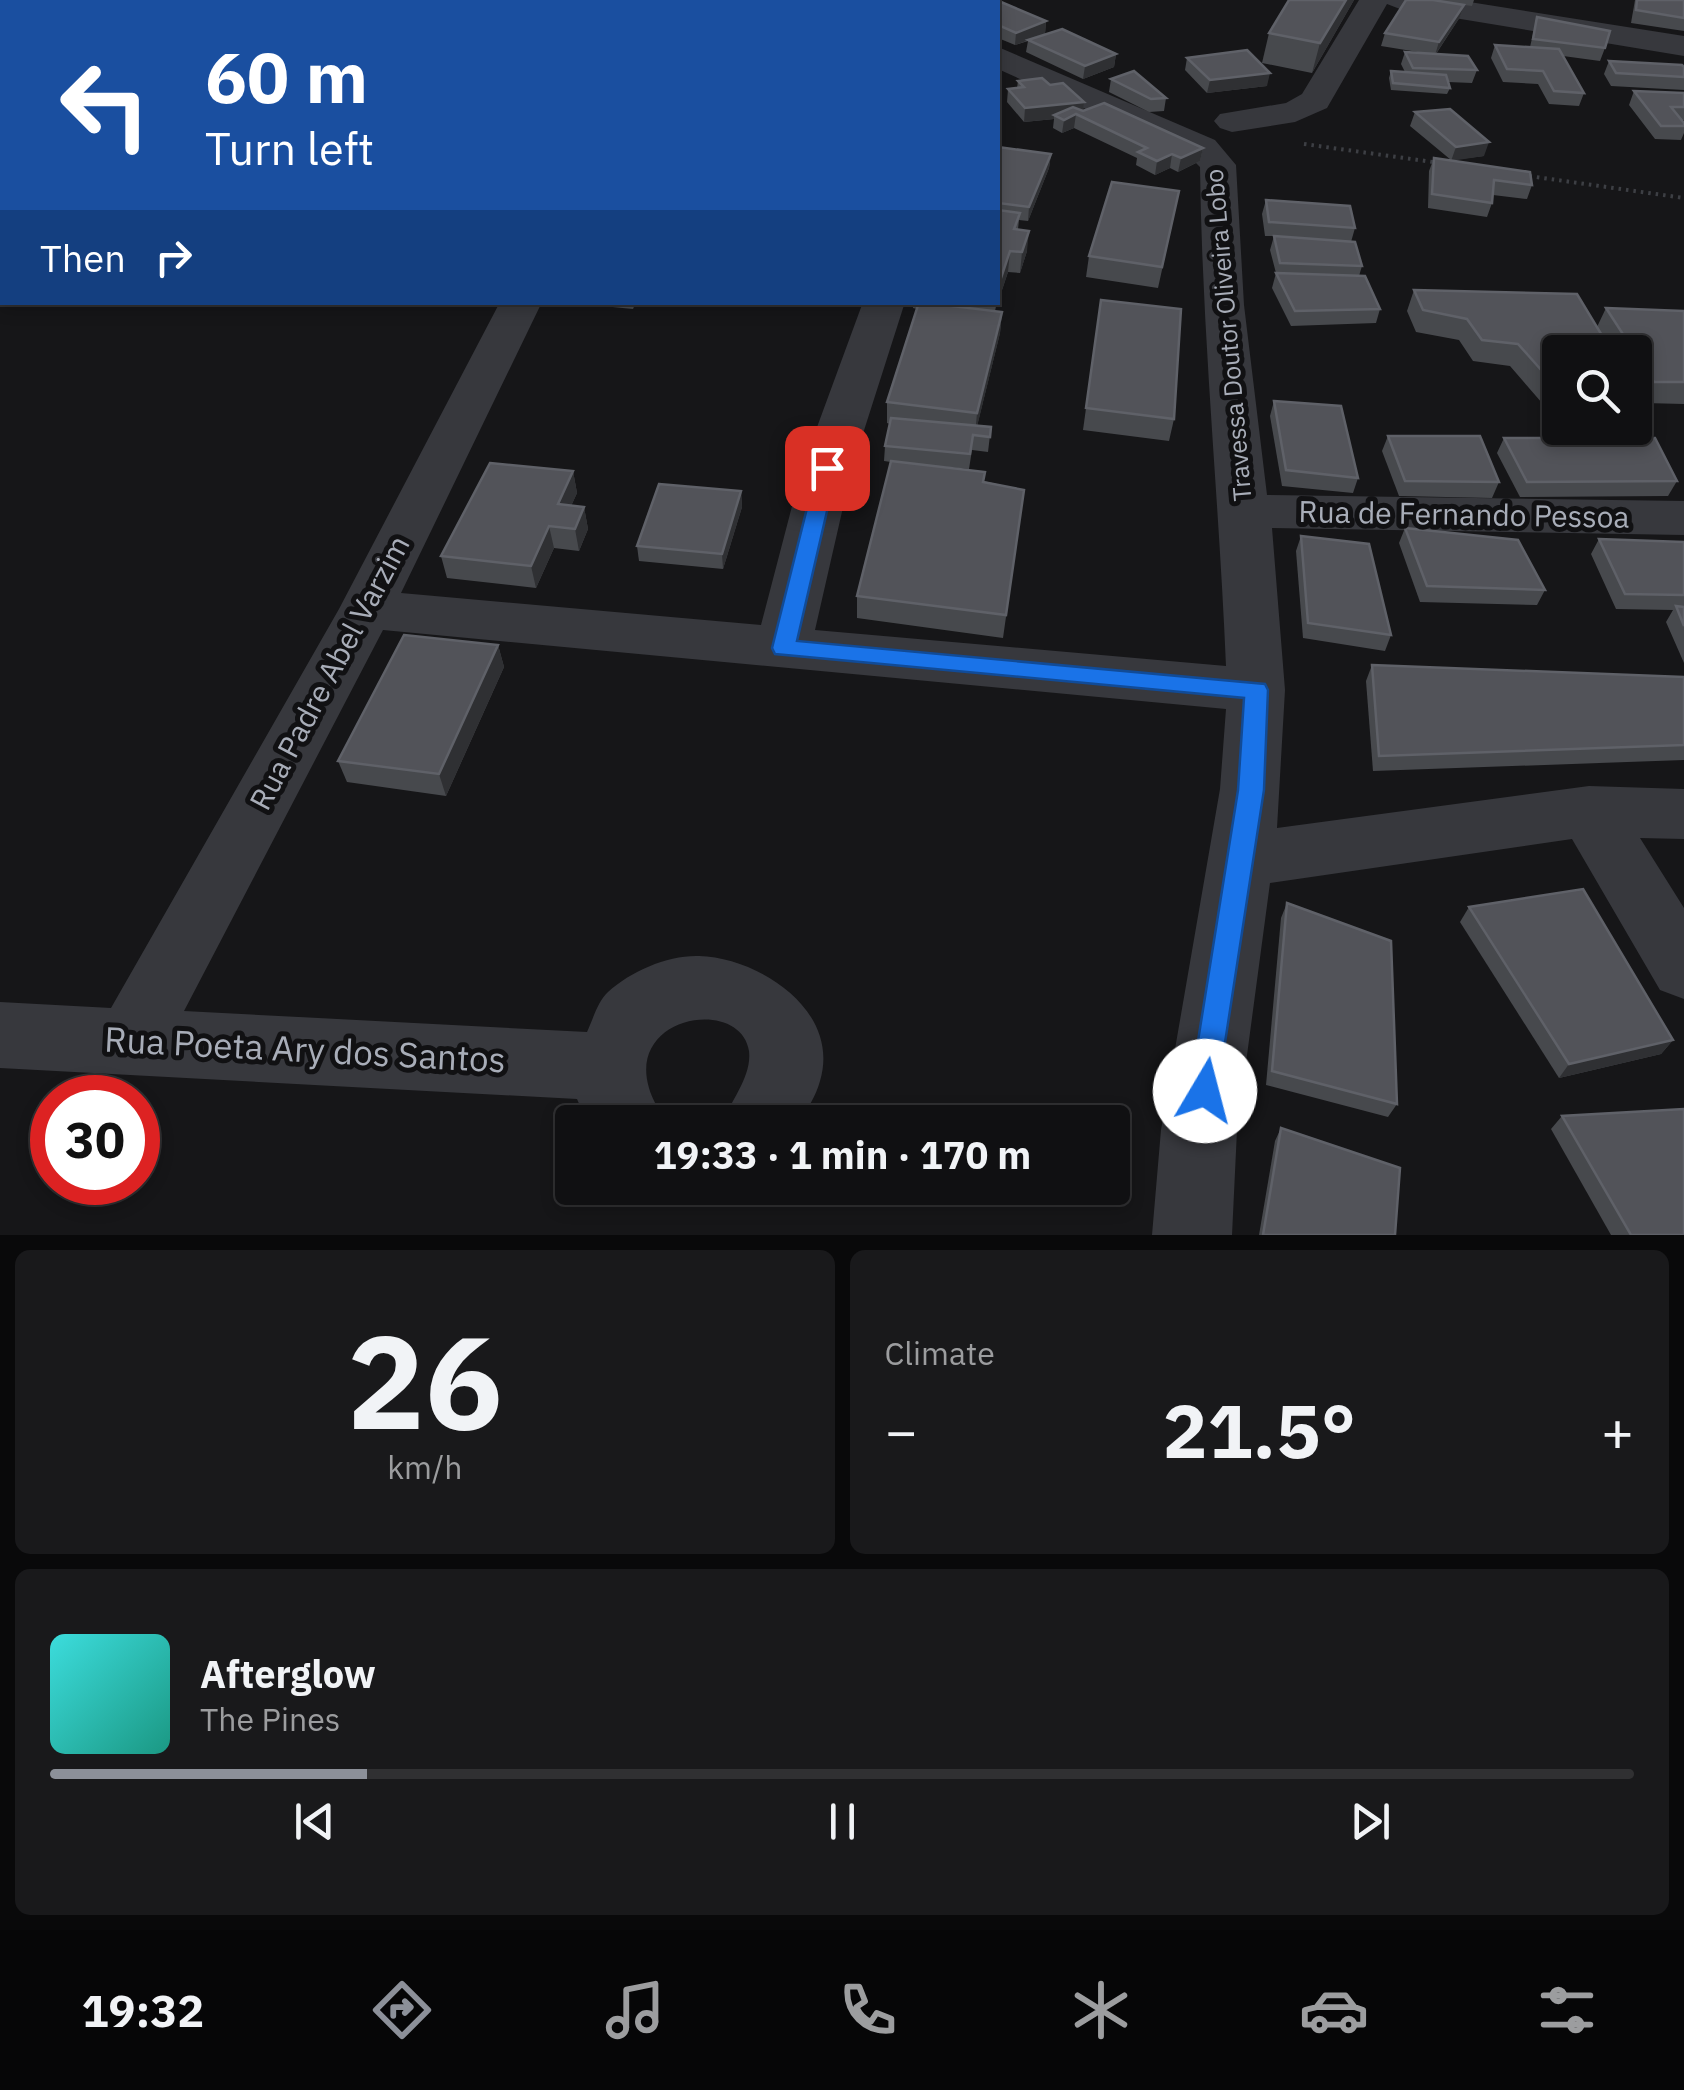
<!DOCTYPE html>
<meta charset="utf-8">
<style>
:root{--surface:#101012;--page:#19191b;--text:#f1f3f6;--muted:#9c9d9f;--line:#303032;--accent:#8c9099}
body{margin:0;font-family:"IBM Plex Sans",sans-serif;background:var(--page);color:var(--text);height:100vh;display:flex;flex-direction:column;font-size:38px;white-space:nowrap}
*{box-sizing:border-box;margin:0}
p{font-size:32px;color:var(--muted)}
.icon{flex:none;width:55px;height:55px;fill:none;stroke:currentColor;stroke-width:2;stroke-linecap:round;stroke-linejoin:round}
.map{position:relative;height:1235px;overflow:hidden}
.details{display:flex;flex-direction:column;gap:15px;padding:15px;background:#09090a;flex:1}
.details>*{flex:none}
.top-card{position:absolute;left:0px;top:0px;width:1000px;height:305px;box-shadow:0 5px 15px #0003,0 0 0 2px var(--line);background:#1a4fa0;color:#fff;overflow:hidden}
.controls{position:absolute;left:1542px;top:335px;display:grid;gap:20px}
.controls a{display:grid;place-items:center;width:110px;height:110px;border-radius:10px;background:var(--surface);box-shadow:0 5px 15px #0003,0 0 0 2px var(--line);font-size:50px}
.speed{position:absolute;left:30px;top:1075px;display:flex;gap:20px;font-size:50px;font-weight:700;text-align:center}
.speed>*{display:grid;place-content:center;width:130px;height:130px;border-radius:50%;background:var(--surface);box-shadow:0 5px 15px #0003,0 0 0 2px var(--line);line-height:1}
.speed .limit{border:15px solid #d22;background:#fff;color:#111}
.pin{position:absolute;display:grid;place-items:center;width:85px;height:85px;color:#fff;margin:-42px;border-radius:20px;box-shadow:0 5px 15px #0006}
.me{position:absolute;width:110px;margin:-55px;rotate:8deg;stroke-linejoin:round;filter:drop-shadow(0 0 8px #0008)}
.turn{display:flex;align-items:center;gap:35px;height:210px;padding:0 40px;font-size:45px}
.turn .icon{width:130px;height:130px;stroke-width:2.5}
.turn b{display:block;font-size:70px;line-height:85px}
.then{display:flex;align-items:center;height:95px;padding:0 40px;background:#0003;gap:20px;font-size:38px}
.big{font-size:75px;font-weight:700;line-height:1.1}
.details .card{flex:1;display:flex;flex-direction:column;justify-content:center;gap:15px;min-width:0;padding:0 35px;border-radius:15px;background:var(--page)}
.details .dial{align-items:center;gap:0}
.dial b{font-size:130px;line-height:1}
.song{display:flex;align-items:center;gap:30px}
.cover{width:120px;height:120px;border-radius:15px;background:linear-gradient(135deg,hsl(180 70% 55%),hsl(170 70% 35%))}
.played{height:10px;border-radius:5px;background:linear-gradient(90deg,var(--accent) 20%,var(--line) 20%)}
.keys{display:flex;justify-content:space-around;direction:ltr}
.heat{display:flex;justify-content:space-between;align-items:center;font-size:55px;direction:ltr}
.details .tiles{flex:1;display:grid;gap:15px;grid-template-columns:1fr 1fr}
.card:last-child{grid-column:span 2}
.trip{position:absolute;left:555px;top:1105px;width:575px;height:100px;border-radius:10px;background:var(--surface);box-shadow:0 5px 15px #0003,0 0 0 2px var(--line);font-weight:700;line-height:100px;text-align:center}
.tabs{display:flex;height:160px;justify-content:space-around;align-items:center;background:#060607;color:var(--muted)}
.tabs .icon{width:70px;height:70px}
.tabs .selected{color:var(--accent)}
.tabs b{font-size:45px;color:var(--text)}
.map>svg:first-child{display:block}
</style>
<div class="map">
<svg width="1684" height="1235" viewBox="0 0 1684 1235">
<rect width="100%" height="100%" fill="#161618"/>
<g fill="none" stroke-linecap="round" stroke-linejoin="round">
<g stroke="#3d3f44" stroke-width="4" stroke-dasharray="2.5 5" stroke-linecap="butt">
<path d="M1304,144L1440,163"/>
<path d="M1522,175L1684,198"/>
</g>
<g fill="#37383d" fill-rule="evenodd">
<path d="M860,0H894L895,2H862Z"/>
<path d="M1359,0H1457L1684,36V56L1400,9L1387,4L1327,108L1295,122L1232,132L1220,128L1214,121L1220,114L1286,103L1302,94Z"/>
<path d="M998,47L1215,140L1236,165L1244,305L1267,495L1684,501V535L1272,528L1285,690L1277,828L1589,786L1684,789V839L1640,838L1684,908V999L1660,990L1572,839L1270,883L1237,1130L1232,1235H1152L1161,1130L1220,789L1226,709L383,630L184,1011L587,1032C593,1019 598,1001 608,992C631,971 668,955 699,956C760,958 841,1011 820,1081C816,1096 807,1109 800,1122H723C731,1100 752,1076 749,1051C741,997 627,1014 649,1088C652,1099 660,1111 664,1122H587L577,1099L0,1068V1002L111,1008L339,609L500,302H542L401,593L761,625L802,468L863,302H905L852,468L815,630L1226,666C1219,499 1202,334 1200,167L1189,156L998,69Z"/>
<path d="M0,110L2,111V132H0Z"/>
</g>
</g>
<g fill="#47494d">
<path d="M1289,0H1354L1312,73L1262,63L1269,33Z"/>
<path d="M1406,0H1474L1472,6L1464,5L1460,17L1436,54L1477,70L1472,83L1448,82L1450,88L1447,94L1391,90L1389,78L1391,71L1405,72L1401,64L1405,52L1424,53L1381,46L1385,33Z"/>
<path d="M1635,0H1684V31L1631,23Z"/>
<path d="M998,4L1046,21L1045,34L1116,54L1114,67L1083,79L1026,52L1028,41L1015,45L998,38Z"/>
<path d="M1537,17L1605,48L1600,61L1563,56L1584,93L1579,106L1549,104L1538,84L1503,82L1491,58L1495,45L1530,47Z"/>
<path d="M1187,58L1267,86L1207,93L1185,70Z"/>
<path d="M0,61L2,62V107L0,106Z"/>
<path d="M1609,61L1684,67V90L1611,86L1604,74Z"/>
<path d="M1111,79L1166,98L1164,111L1149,112L1109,92Z"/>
<path d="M1018,81L1050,85L1084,102L1083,111L1203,148L1200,161L1178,172L1170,168L1155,175L1136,165L1137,158L1074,128L1062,133L1053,128L1054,119L1024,122L1007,102L1008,89L1017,88Z"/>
<path d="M1634,91L1684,93V120H1682L1684,123V133L1681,140L1655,139L1629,105Z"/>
<path d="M1415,112L1484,156L1452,160L1532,185L1527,199L1493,195L1492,203L1487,217L1428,208L1429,171L1434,158L1451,160L1410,126Z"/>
<path d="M998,147L1051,154L1049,168L1028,221L1019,220L1018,229L1027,251L1020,273L1008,272L998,302Z"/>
<path d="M1266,200L1355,228L1351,242L1362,266L1359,276L1380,309L1376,323L1291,326L1272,288L1276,273L1270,250L1274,236H1265L1262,214Z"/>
<path d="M1175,211L1158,288L1086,277L1089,256Z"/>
<path d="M1414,290L1597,327L1606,308L1684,311V404L1644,403L1635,390V352H1560V402L1542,403L1510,366L1473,361L1459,340L1416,332L1407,311Z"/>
<path d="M1101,300L1174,419L1169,441L1083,430Z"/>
<path d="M561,302H636L633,309Z"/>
<path d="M913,302H997L995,311L1002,312L1000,333L977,426L991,427L988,452L972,450L969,469L904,463L1024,490L1003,638L857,618V596L891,462L884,461L885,446L890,424L887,423V402L917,309L913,308Z"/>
<path d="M1274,401L1358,478L1353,493L1282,486L1270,416Z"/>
<path d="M1388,436L1499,482L1492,498L1399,496L1382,451Z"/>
<path d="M1504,438L1677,481L1668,496L1520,497L1497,453Z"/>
<path d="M573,471L577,493L571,506L584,507L588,529L579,551L554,548L536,588L447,578L441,556Z"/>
<path d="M741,491L742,507L723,569L639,561L637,546Z"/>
<path d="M1405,528L1545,590L1537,605L1420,602L1399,543Z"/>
<path d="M1301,536L1391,635L1385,651L1303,638L1296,551Z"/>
<path d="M1599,539L1684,542V663L1666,622L1673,610L1616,609L1591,554Z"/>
<path d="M498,645L504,667L446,796L347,782L338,761Z"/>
<path d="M1372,665L1684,677V760L1373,771L1366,681Z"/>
<path d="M1287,903L1397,1104L1388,1117L1266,1085L1281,918Z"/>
<path d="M1469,907L1673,1040L1661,1054L1559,1078L1460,922Z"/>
<path d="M1562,1116L1684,1235H1611L1551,1129Z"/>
<path d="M1281,1128L1395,1235H1259L1275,1141Z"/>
</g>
<g fill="#2f3033">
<path d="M605,0H684V2H589Z"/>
<path d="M780,0H817V2H769Z"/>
<path d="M1346,0H1354L1312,73L1320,43Z"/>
<path d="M1464,5L1460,17L1435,55L1439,42Z"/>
<path d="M2,18V32H0V19Z"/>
<path d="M1046,21L1045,34L1015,45L1016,33Z"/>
<path d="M1116,54L1114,67L1083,79L1085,66Z"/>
<path d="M1270,73L1267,86L1207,93L1210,80Z"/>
<path d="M1084,102L1083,116L1076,114L1074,128L1062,133L1064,120L1054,115V119L1024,122L1025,108Z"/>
<path d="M1489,142L1484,156L1451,161L1456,147Z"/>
<path d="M1203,148L1200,161L1178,172L1181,158Z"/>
<path d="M1051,154L1049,168L1028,221L1029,207Z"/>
<path d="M1172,154L1170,168L1155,175L1157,161Z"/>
<path d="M1029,231L1027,251L1020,273L1022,252Z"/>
<path d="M1010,251L1008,272L998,302V287Z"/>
<path d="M1002,312L1000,333L975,435L977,413Z"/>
<path d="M573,471L577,493L562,526L558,504Z"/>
<path d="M741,491L742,507L723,569L722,554Z"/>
<path d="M584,507L588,529L579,551L575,529Z"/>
<path d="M549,526L554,548L536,588L531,566Z"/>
<path d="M498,645L504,667L446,796L439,774Z"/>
<path d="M1673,1040L1661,1054L1559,1078L1569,1064Z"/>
</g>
<g fill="#525359" stroke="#5f6168" stroke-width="2.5">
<path d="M567,0H605L589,2H569Z"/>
<path d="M693,0H780L769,2H681Z"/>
<path d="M819,0H847L850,2H823Z"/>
<path d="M1289,0H1346L1320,43L1269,33Z"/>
<path d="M1406,0H1433L1464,5L1439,42L1385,33Z"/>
<path d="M1637,0H1684V18L1636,10Z"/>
<path d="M1001,2L1046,21L1016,33L998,25V4Z"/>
<path d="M0,3L2,5V18L0,19Z"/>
<path d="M1537,17L1610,31L1605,48L1533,39Z"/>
<path d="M1062,29L1116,54L1085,66L1028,40Z"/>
<path d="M1495,45L1559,49L1584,93L1554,91L1543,71L1507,69Z"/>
<path d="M1247,50L1270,73L1210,80L1187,58Z"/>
<path d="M1405,52L1468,56L1477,70L1413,68Z"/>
<path d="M0,61L2,62V90H0Z"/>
<path d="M1609,61L1682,65L1684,67V77L1616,73Z"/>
<path d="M1134,71L1166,98L1151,99L1111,79Z"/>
<path d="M1391,71L1446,75L1450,88L1393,83Z"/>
<path d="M1042,78L1050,85L1063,83L1084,102L1025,108L1008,89L1024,87L1018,81Z"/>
<path d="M1634,91L1684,93V107H1671L1684,123V126H1661Z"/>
<path d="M1104,103L1203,148L1181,158L1172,154L1157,161L1138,152L1147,148L1076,114L1064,120L1054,115L1073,107L1083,111Z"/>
<path d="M1450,109L1489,142L1456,147L1415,112Z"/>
<path d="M998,147L1051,154L1029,207L998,203Z"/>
<path d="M1434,158L1530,172L1532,185L1494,180L1492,203L1432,194Z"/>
<path d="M1112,182L1179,191L1162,267L1089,256Z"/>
<path d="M1266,200L1350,206L1355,228L1269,222Z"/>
<path d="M998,210L1020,213L1014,229L1029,231L1022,252L1010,251L998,287Z"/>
<path d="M1274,236L1355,242L1362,266L1280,263Z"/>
<path d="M1276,273L1365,276L1380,309L1295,311Z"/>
<path d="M1414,290L1577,294L1612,352H1560V381H1551L1518,344L1482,340L1467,319L1423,310Z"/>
<path d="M1101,300L1181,309L1174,419L1086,408Z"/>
<path d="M919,302L1002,312L977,413L887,402Z"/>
<path d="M1606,308L1684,311V382H1654Z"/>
<path d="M1274,401L1341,406L1358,478L1286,470Z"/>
<path d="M891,418L991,427L990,437L973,435L970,454L885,446Z"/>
<path d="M1388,436H1480L1499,482L1405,481Z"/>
<path d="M1504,438H1655L1677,481L1527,482Z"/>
<path d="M891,461L985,472L983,482L1024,490L1006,615L857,596Z"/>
<path d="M490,463L573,471L558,504L584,507L575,529L549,526L531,566L441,556Z"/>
<path d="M659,484L741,491L722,554L637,546Z"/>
<path d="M1405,528L1518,540L1545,590L1427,586Z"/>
<path d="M1301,536L1369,544L1391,635L1308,623Z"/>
<path d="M1599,539L1684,542V595L1625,594Z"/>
<path d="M1676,606L1684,607V626Z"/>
<path d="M404,635L498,645L439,774L338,761Z"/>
<path d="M1372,665L1684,677V745L1379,756Z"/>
<path d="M1583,889L1673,1040L1569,1064L1469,907Z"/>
<path d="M1287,903L1391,941L1397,1104L1272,1071Z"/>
<path d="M1684,1109V1235H1631L1562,1116Z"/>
<path d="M1281,1128L1400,1168L1395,1235H1263Z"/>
</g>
<path fill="#1a73e8" stroke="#114b97" stroke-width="2.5" d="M827,462L837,468L797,641L1265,684L1268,690L1264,790L1216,1101L1205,1106L1194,1101L1190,1091L1238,790L1244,698L775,654L772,648L817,468Z"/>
<g text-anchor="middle" stroke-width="10" stroke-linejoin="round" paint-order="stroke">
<g font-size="25" fill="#a8adb8" stroke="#111113">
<text transform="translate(1228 335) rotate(-95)" y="9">Travessa Doutor Oliveira Lobo</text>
</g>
<g font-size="30" fill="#a8adb8" stroke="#111113">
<text transform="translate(1464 515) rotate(1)" y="10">Rua de Fernando Pessoa</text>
<text transform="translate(330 673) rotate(-62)" y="10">Rua Padre Abel Varzim</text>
</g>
<g font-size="35" fill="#a8adb8" stroke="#111113">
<text transform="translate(305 1050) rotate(3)" y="12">Rua Poeta Ary dos Santos</text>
</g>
</g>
</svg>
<div class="controls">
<a><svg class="icon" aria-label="search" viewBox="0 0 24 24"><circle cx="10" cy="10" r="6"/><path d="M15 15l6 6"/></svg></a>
</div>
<div class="speed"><div class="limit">30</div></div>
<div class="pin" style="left:827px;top:468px;background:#d93025"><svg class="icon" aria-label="arrive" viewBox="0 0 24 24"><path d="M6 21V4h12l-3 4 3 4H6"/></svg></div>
<svg class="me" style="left:1205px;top:1091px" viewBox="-20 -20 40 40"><circle r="19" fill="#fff"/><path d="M0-13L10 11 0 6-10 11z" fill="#1a73e8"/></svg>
<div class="trip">19:33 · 1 min · 170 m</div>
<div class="top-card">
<div class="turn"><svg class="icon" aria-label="left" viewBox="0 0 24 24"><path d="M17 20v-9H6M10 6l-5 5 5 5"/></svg><div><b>60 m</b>Turn left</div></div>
<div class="then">Then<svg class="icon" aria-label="right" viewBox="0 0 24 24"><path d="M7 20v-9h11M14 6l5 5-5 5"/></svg></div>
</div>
</div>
<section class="details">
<div class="tiles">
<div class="card dial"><b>26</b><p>km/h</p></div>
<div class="card"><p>Climate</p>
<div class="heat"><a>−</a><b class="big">21.5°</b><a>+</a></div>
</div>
<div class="card">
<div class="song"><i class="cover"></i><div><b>Afterglow</b><p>The Pines</p></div></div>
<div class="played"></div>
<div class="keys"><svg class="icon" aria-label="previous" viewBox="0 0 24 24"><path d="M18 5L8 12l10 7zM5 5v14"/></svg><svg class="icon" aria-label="pause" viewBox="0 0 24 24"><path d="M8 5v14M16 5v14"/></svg><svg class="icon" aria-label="next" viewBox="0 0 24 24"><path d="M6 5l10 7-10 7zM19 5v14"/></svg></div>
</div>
</div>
</section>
<nav class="tabs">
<b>19:32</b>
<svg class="icon selected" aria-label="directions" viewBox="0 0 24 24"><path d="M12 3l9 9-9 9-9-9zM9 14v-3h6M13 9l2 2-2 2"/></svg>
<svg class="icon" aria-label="music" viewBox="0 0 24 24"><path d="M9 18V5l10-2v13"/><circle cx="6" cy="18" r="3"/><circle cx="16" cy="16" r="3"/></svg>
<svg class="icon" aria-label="phone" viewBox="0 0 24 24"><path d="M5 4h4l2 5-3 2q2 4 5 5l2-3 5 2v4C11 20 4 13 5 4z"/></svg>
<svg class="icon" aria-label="climate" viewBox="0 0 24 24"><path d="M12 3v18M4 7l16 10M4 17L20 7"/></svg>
<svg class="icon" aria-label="car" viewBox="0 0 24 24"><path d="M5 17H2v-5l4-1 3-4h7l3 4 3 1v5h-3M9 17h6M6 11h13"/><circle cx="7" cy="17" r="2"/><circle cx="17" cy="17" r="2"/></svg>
<svg class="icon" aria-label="filters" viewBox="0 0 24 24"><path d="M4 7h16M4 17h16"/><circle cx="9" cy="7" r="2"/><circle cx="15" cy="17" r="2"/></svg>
</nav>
